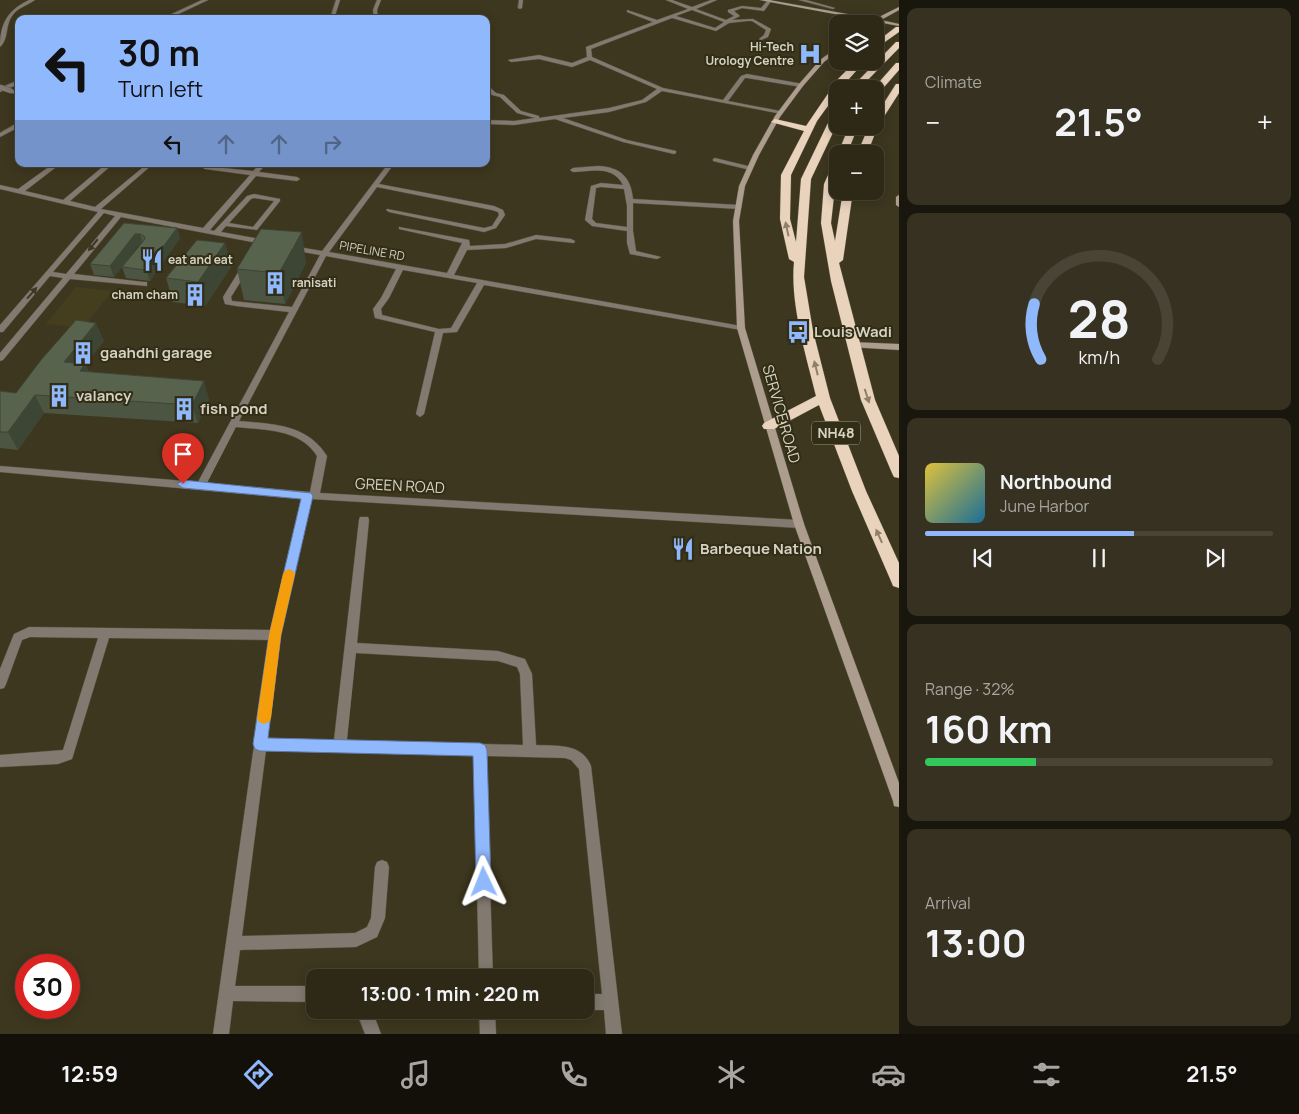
<!DOCTYPE html>
<meta charset="utf-8">
<style>
:root{--surface:#2e2917;--page:#363120;--text:#f1f3f6;--muted:#a7a6a1;--line:#494536;--accent:#90b8fd}
body{margin:0;font-family:Manrope,sans-serif;background:var(--page);color:var(--text);height:100vh;display:flex;flex-direction:column;font-size:19px;white-space:nowrap}
*{box-sizing:border-box;margin:0}
p{font-size:16px;color:var(--muted)}
.icon{flex:none;width:28px;height:28px;fill:none;stroke:currentColor;stroke-width:2;stroke-linecap:round;stroke-linejoin:round}
.map{position:relative;flex:1;overflow:hidden}
.side{display:flex;flex-direction:column;gap:8px;padding:8px;background:#19170d;width:400px}
.side>*{flex:none}
.hud{position:absolute;left:15px;top:15px;width:475px;height:152px;border-radius:10px;box-shadow:0 2px 12px #0003,0 0 0 1px var(--line);background:#90b8fd;color:#111;overflow:hidden}
.buttons{position:absolute;left:829px;top:15px;display:grid;gap:10px}
.buttons a{display:grid;place-items:center;width:55px;height:55px;border-radius:10px;background:var(--surface);box-shadow:0 2px 12px #0003,0 0 0 1px var(--line);font-size:25px}
.speed{position:absolute;left:15px;top:954px;display:flex;gap:10px;font-size:25px;font-weight:700;text-align:center}
.speed>*{display:grid;place-content:center;width:65px;height:65px;border-radius:50%;background:var(--surface);box-shadow:0 2px 12px #0003,0 0 0 1px var(--line);line-height:1}
.speed .limit{border:8px solid #d22;background:#fff;color:#111}
.pin{position:absolute;display:grid;place-items:center;width:42px;height:42px;color:#fff;margin:-51px -21px;border-radius:50% 50% 50% 0;rotate:-45deg;box-shadow:0 0 5px #0007}
.pin .icon{rotate:45deg}
.me{position:absolute;width:55px;margin:-28px;rotate:358deg;stroke-linejoin:round;filter:drop-shadow(0 0 4px #0008)}
.turn{display:flex;align-items:center;gap:18px;height:105px;padding:0 20px;font-size:22px}
.turn .icon{width:65px;height:65px;stroke-width:2.5}
.turn b{display:block;font-size:35px;line-height:42px}
.lanes{display:flex;align-items:center;height:48px;padding:0 20px;background:#0003;justify-content:center;gap:25px;direction:ltr}
.lanes .off{opacity:.35}
.big{font-size:38px;font-weight:700;line-height:1.1}
.side .widget{flex:1;display:flex;flex-direction:column;justify-content:center;gap:8px;min-width:0;padding:0 18px;border-radius:10px;background:var(--page)}
.side .dial{align-items:center;gap:0}
.dial svg{height:130px;overflow:visible;fill:none;stroke:var(--line);stroke-width:7;stroke-linecap:round;text-anchor:middle}
.dial text{fill:var(--text);stroke:none}
.song{display:flex;align-items:center;gap:15px}
.cover{width:60px;height:60px;border-radius:8px;background:linear-gradient(135deg,hsl(50 70% 55%),hsl(200 70% 35%))}
.played{height:5px;border-radius:2px;background:linear-gradient(90deg,var(--accent) 60%,var(--line) 60%)}
.keys{display:flex;justify-content:space-around;direction:ltr}
.heat{display:flex;justify-content:space-between;align-items:center;font-size:28px;direction:ltr}
.charge{height:8px;border-radius:4px;background:linear-gradient(90deg,#34c759 32%,var(--line) 0)}
.trip{position:absolute;left:306px;top:969px;width:288px;height:50px;border-radius:10px;background:var(--surface);box-shadow:0 2px 12px #0003,0 0 0 1px var(--line);font-weight:700;line-height:50px;text-align:center}
.tabs{display:flex;height:80px;justify-content:space-around;align-items:center;background:#121009;color:var(--muted)}
.tabs .icon{width:35px;height:35px}
.tabs .selected{color:var(--accent)}
.tabs b{font-size:22px;color:var(--text)}
main{display:flex;flex:1;min-height:0}
.map>svg:first-child{display:block}
</style>
<main>
<div class="map">
<svg width="899" height="1034" viewBox="0 0 899 1034">
<rect width="100%" height="100%" fill="#3d371f"/>
<path fill="#453e1e" d="M76,287L112,291L83,328L46,324Z"/>
<g fill="none" stroke-linecap="round" stroke-linejoin="round">
<defs>
<g id="street">
<path d="M29,0H35C28,5 17,8 12,16C5,26 9,39 0,47C0,23 8,10 29,0Z"/>
<path d="M202,0H208L168,19H161Z"/>
<path d="M336,0H340L334,19H330Z"/>
<path d="M377,0H381L377,10L378,19H374L373,10Z"/>
<path d="M519,0H523L522,8L520,9L518,8Z"/>
<path d="M666,0H672L692,7L711,0H717L696,9L726,20L734,16L728,12V10L742,6L761,8L768,0H772L764,11L742,8L734,11L740,16L732,20L753,19L771,29L768,37L761,40L759,39L764,35L766,30L752,21H747L729,23L716,31L672,18L591,49L592,57L663,88L723,100L741,76L747,74L803,84L804,85L801,87L747,78H745L728,101L780,111L782,112V114L662,91L646,102L609,112L563,118L627,140L676,151V153L674,154L623,142L555,119L514,125L486,124V120L514,121L535,118L517,113L500,97L492,95L486,89V84L496,93L504,95L521,111L539,116V118L609,108L642,100L657,89L590,60L572,67L539,59L511,62L508,60L539,55L572,63L587,57L586,47L653,22L627,12V10L657,20L688,9ZM692,10L724,22L715,28L676,16Z"/>
<path d="M799,0H806L835,8L833,9Z"/>
<path d="M19,80V84L0,92V88Z"/>
<path d="M9,90L19,91V95L9,92Z"/>
<path d="M19,122V127L0,137V133Z"/>
<path d="M715,158L752,167L753,168L750,170L713,161V159Z"/>
<path d="M53,164H60L25,191L63,200L106,164H113L70,201L95,207L147,164H153L101,209L203,228L250,175L205,169L203,168V166L253,171L260,164H266L259,172L297,177L300,179L297,181L256,176L210,230L214,231L247,196L254,194L280,199V201L257,230L226,226L221,232L271,241L272,243L268,245L121,217L74,274L144,282H147V286L70,279L3,360L0,361V353L63,278L50,276L3,332H0V325L98,212L0,189V185L18,189ZM254,198L274,201L253,227L229,223L251,199ZM104,213L115,216L66,274L53,272Z"/>
<path d="M388,164H394L379,184L494,206L503,210L505,215L496,228L484,232L389,212L386,210L387,209L484,228L492,226L499,215L498,212L492,210L377,187L329,252L447,273L462,243L399,229V227L469,240L470,246L505,244L536,235L571,239L575,241L574,243L536,239L506,248L467,250L454,275L741,326L745,328L741,330L484,285L457,332L443,333L424,414L420,417L416,414L435,332L375,318L373,309L381,298L396,269L326,256L239,421C273,424 307,424 327,456L320,493L799,520L803,521L804,524L803,527L799,528L311,499L281,635L267,738L334,740L359,520L360,517H368L369,520L357,643L498,651L525,659L532,674L536,745C557,746 582,743 591,766L622,1034H606L604,1010H585V994H602L579,769L571,760L565,758L486,756L493,978H479L474,756L266,750L242,936L355,933L367,927L371,918L375,867L377,862L382,860L387,862L389,867L385,918L377,937L356,947L240,950L235,986H315V1002L233,1001L229,1034H213L269,640L109,638L72,759L58,764L0,767V755L63,750L98,638L30,637L22,640L6,684L4,688L0,689V669L14,634L29,627L271,630L301,499L0,472V466L198,482L289,312L236,306L225,304L223,297L242,266H245L249,268L231,297L232,301L292,307L320,255L292,250L288,248L292,246L322,251ZM403,270L477,283L451,328L439,329L382,315L381,309L389,298ZM236,427C266,430 300,429 317,456L310,492L207,483ZM356,653L498,661L517,667L520,674L523,745L347,740Z"/>
<path d="M598,166C621,167 631,178 633,199L739,205L742,207L739,209L633,203V231L636,251L661,257L657,259L630,254L627,243V231L592,226L585,220L591,186L601,183L623,185C613,165 592,171 573,172L570,170L573,168ZM601,187L624,189L627,206V227L596,223L592,219L596,188Z"/>
<path d="M356,1010H372L381,1034H365Z"/>
<path d="M479,1010H495L496,1034H480Z"/>
</g>
<g id="secondary">
<path d="M760,0H769L875,19L899,7V10L881,20L899,24V26L877,22L874,23L872,21Z"/>
<path d="M838,47V51L824,62L803,86L780,117L759,155L745,186L739,221L745,328L804,524L899,783V807L894,806L893,801L794,524L737,328L733,221L739,186L753,155L775,116L799,84L820,60Z"/>
<path d="M899,195V207L896,205V197Z"/>
<path d="M852,342L899,344V350L849,347L848,345Z"/>
</g>
<g id="highway">
<path d="M896,27H899V32L875,49V43Z"/>
<path d="M896,42H899V48L859,89H850Z"/>
<path d="M856,61H865L840,89H838V92L817,121L791,175L790,219L796,242L801,179L827,125L835,112H838V122L811,179L804,277L813,331L830,398L866,491L899,563V588L893,586L891,581L852,491L819,405L774,429H764L762,426L764,423L816,396C806,355 790,304 794,262L789,259L780,219L781,175L804,131L771,122L775,119L806,126L838,79Z"/>
<path d="M896,63H899V70L878,94H875V89H873Z"/>
<path d="M896,84H899V93L878,126L867,154H857L869,126H875V117Z"/>
<path d="M849,126H858L847,154H838Z"/>
<path d="M838,161L831,223L835,241L843,191H853L843,260L839,263L875,400L899,456V478L894,477L892,473L861,400L831,281L821,223L824,184L833,164Z"/>
</g>
</defs>
<use href="#street" stroke="#58533d" stroke-width="1"/>
<use href="#secondary" stroke="#58533d" stroke-width="1"/>
<use href="#highway" stroke="#58533d" stroke-width="1"/>
<use href="#street" fill="#827970" fill-rule="evenodd"/>
<use href="#secondary" fill="#ac9d8f" fill-rule="evenodd"/>
<use href="#highway" fill="#ead3bd" fill-rule="evenodd"/>
<defs>
<path id="street-bridge" d="M0,87L11,91"/>
</defs>
<use href="#street-bridge" stroke="#58533d" stroke-width="5.5" stroke-linecap="butt"/>
<use href="#street-bridge" stroke="#827970" stroke-width="5"/>
</g>
<g fill="#4b5541" fill-rule="evenodd">
<path d="M124,223L177,228L180,238L150,281L126,278L122,267L114,277L94,275L90,264ZM138,245H140L122,267Z"/>
<path d="M225,243L231,267L205,306L173,302L166,278Z"/>
<path d="M306,263L285,304L244,300L237,269Z"/>
<path d="M104,341L85,364L89,372L209,399L198,423L44,413L18,450L0,448V391L16,393Z"/>
</g>
<g fill="#3d4535">
<path d="M177,228L180,238L150,281L146,270Z"/>
<path d="M302,232L306,263L285,304L279,273Z"/>
<path d="M135,234H140L143,244L138,245L114,277L110,266Z"/>
<path d="M225,243L231,267L205,306L198,282Z"/>
<path d="M96,323L104,341L73,380L64,362Z"/>
<path d="M85,364L93,382L80,371Z"/>
<path d="M204,381L209,399L198,423L192,405Z"/>
<path d="M35,395L44,413L18,450L8,432Z"/>
</g>
<g fill="#57634c" stroke="#3d4535">
<path d="M124,223L177,228L146,270L122,267L145,239L144,236L140,234H135L110,266L90,264Z"/>
<path d="M261,229L302,232L279,273L237,269Z"/>
<path d="M197,240L225,243L198,282L166,278Z"/>
<path d="M76,320L96,323L64,362L85,364L80,371L204,381L192,405L35,395L8,432H0V391L16,393L41,360Z"/>
</g>
<defs><path id="oneway-solid" d="M-6-.8H1V-3.2L6.5 0L1 3.2V.8H-6Z" transform="scale(1.25)"/></defs>
<g fill="#8e8069">
<use href="#oneway-solid" transform="translate(787 229) rotate(-102)"/>
<use href="#oneway-solid" transform="translate(816 368) rotate(-104)"/>
<use href="#oneway-solid" transform="translate(867 396) rotate(72)"/>
<use href="#oneway-solid" transform="translate(879 536) rotate(-114)"/>
</g>
<g fill="#3e3823">
<use href="#oneway-solid" transform="translate(93 245) rotate(130)"/>
<use href="#oneway-solid" transform="translate(32 293) rotate(-49)"/>
</g>
<path fill="#90b8fd" stroke="#5e78a4" d="M183,480L311,493L313,496L281,635L268,738L480,743L485,745L487,750L491,882L489,888L484,890L478,888L476,882L473,756L260,751L255,749L253,744L269,635L301,499L183,488L177,484Z"/>
<path fill="#f59e0b" d="M289,569L293,571L295,574L281,635L271,718L269,722L264,724L259,722L257,718L269,635L283,574L285,571Z"/>
<defs>
<symbol id="hospital-bare" viewBox="-9 -9 18 18"><path d="M-5-5h3v3.5h4V-5h3V5h-3V1.5h-4V5h-3Z" fill="#90b8fd" stroke="#322d15" stroke-width="2.5" paint-order="stroke"/></symbol>
<symbol id="restaurant-bare" viewBox="-9 -9 18 18"><path d="M-5-6h1v4h1v-4h1v4h1v-4h1v5L-1.5 .5V6h-2V.5L-5-1ZM5-6V6H3V1.5H1.5Q1.5-4 5-6Z" fill="#90b8fd" stroke="#322d15" stroke-width="2.5" paint-order="stroke"/></symbol>
<symbol id="building-bare" viewBox="-9 -9 18 18"><path d="M-4-6H4V6H1V3H-1V6H-4ZM-2.5-4.3h1.7v1.8h-1.7ZM.8-4.3h1.7v1.8H.8ZM-2.5-1h1.7V.8h-1.7ZM.8-1h1.7V.8H.8Z" fill="#90b8fd" stroke="#322d15" stroke-width="2.5" paint-order="stroke"/></symbol>
<symbol id="bus-bare" viewBox="-9 -9 18 18"><path d="M-5-6H5V4H4V6H2V4H-2V6H-4V4H-5ZM-3.5-4V0h7V-4ZM-3.5 1.2v1.5H-2V1.2ZM2 1.2v1.5H3.5V1.2Z" fill="#90b8fd" stroke="#322d15" stroke-width="2.5" paint-order="stroke"/></symbol>
</defs>
<g fill-rule="evenodd">
<use href="#hospital-bare" x="794" y="38" width="32" height="32"/>
<use href="#restaurant-bare" x="136" y="244" width="32" height="32"/>
<use href="#building-bare" x="259" y="267" width="32" height="32"/>
<use href="#building-bare" x="179" y="279" width="32" height="32"/>
<use href="#bus-bare" x="782" y="316" width="32" height="32"/>
<use href="#building-bare" x="67" y="337" width="32" height="32"/>
<use href="#building-bare" x="43" y="380" width="32" height="32"/>
<use href="#building-bare" x="168" y="393" width="32" height="32"/>
<use href="#restaurant-bare" x="667" y="533" width="32" height="32"/>
</g>
<g text-anchor="middle" stroke-width="4" stroke-linejoin="round" paint-order="stroke">
<g font-size="12" font-weight="bold" fill="#d5d2c4" stroke="#322d15" text-anchor="end">
<text x="794" y="51">Hi-Tech<tspan x="794" dy="14">Urology Centre</tspan></text>
<text x="168" y="264" text-anchor="start">eat and eat</text>
<text x="292" y="287" text-anchor="start">ranisati</text>
<text x="178" y="299">cham cham</text>
</g>
<g font-size="12" fill="#d5d2c4" stroke="#322d15">
<text transform="translate(372 251) rotate(10)" y="4">PIPELINE RD</text>
</g>
<rect fill="#322d15" stroke="#a4a090" stroke-width="1" x="812" y="421.5" width="48" height="23" rx="4"/>
<g font-size="14" font-weight="bold" fill="#d5d2c4">
<text x="836" y="438">NH48</text>
</g>
<g font-size="15" font-weight="bold" fill="#d5d2c4" stroke="#322d15" text-anchor="start">
<text x="814" y="337">Louis Wadi</text>
<text x="100" y="358">gaahdhi garage</text>
<text x="76" y="401">valancy</text>
<text x="200" y="414">fish pond</text>
<text x="700" y="554">Barbeque Nation</text>
</g>
<g font-size="15" fill="#d5d2c4" stroke="#322d15">
<text transform="translate(781 414) rotate(74)" y="5">SERVICE ROAD</text>
<text transform="translate(400 486) rotate(3)" y="5">GREEN ROAD</text>
</g>
</g>
</svg>
<div class="buttons">
<a><svg class="icon" aria-label="layers" viewBox="0 0 24 24"><path d="M12 4l9 5-9 5-9-5zM3 14l9 5 9-5"/></svg></a>
<a>+</a>
<a>−</a>
</div>
<div class="speed"><div class="limit">30</div></div>
<div class="pin" style="left:183px;top:484px;background:#d93025"><svg class="icon" aria-label="arrive" viewBox="0 0 24 24"><path d="M6 21V4h12l-3 4 3 4H6"/></svg></div>
<svg class="me" style="left:484px;top:882px" viewBox="-20 -20 40 40"><path d="M0-17L14 15 0 8-14 15z" fill="#90b8fd" stroke="#fff" stroke-width="4"/></svg>
<div class="trip">13:00 · 1 min · 220 m</div>
<div class="hud">
<div class="turn"><svg class="icon" aria-label="left" viewBox="0 0 24 24"><path d="M17 20v-9H6M10 6l-5 5 5 5"/></svg><div><b>30 m</b>Turn left</div></div>
<div class="lanes"><svg class="icon" aria-label="left" viewBox="0 0 24 24"><path d="M17 20v-9H6M10 6l-5 5 5 5"/></svg><svg class="icon off" aria-label="ahead" viewBox="0 0 24 24"><path d="M12 20V5M6 11l6-6 6 6"/></svg><svg class="icon off" aria-label="ahead" viewBox="0 0 24 24"><path d="M12 20V5M6 11l6-6 6 6"/></svg><svg class="icon off" aria-label="right" viewBox="0 0 24 24"><path d="M7 20v-9h11M14 6l5 5-5 5"/></svg></div>
</div>
</div>
<section class="side">
<div class="widget"><p>Climate</p>
<div class="heat"><a>−</a><b class="big">21.5°</b><a>+</a></div>
</div>
<div class="widget dial"><svg viewBox="0 0 100 80">
<path d="M14 69A42 42 0 1 1 86 69"/>
<path d="M14 69A42 42 0 0 1 10 35" stroke="#90b8fd"/>
<text x="50" y="56" font-size="32" font-weight="700">28</text>
<text x="50" y="72" font-size="11">km/h</text>
</svg></div>
<div class="widget">
<div class="song"><i class="cover"></i><div><b>Northbound</b><p>June Harbor</p></div></div>
<div class="played"></div>
<div class="keys"><svg class="icon" aria-label="previous" viewBox="0 0 24 24"><path d="M18 5L8 12l10 7zM5 5v14"/></svg><svg class="icon" aria-label="pause" viewBox="0 0 24 24"><path d="M8 5v14M16 5v14"/></svg><svg class="icon" aria-label="next" viewBox="0 0 24 24"><path d="M6 5l10 7-10 7zM19 5v14"/></svg></div>
</div>
<div class="widget"><p>Range · 32%</p><b class="big">160 km</b><div class="charge"></div></div>
<div class="widget"><p>Arrival</p><b class="big">13:00</b></div>
</section>
</main>
<nav class="tabs">
<b>12:59</b>
<svg class="icon selected" aria-label="directions" viewBox="0 0 24 24"><path d="M12 3l9 9-9 9-9-9zM9 14v-3h6M13 9l2 2-2 2"/></svg>
<svg class="icon" aria-label="music" viewBox="0 0 24 24"><path d="M9 18V5l10-2v13"/><circle cx="6" cy="18" r="3"/><circle cx="16" cy="16" r="3"/></svg>
<svg class="icon" aria-label="phone" viewBox="0 0 24 24"><path d="M5 4h4l2 5-3 2q2 4 5 5l2-3 5 2v4C11 20 4 13 5 4z"/></svg>
<svg class="icon" aria-label="climate" viewBox="0 0 24 24"><path d="M12 3v18M4 7l16 10M4 17L20 7"/></svg>
<svg class="icon" aria-label="car" viewBox="0 0 24 24"><path d="M5 17H2v-5l4-1 3-4h7l3 4 3 1v5h-3M9 17h6M6 11h13"/><circle cx="7" cy="17" r="2"/><circle cx="17" cy="17" r="2"/></svg>
<svg class="icon" aria-label="filters" viewBox="0 0 24 24"><path d="M4 7h16M4 17h16"/><circle cx="9" cy="7" r="2"/><circle cx="15" cy="17" r="2"/></svg>
<b>21.5°</b>
</nav>
